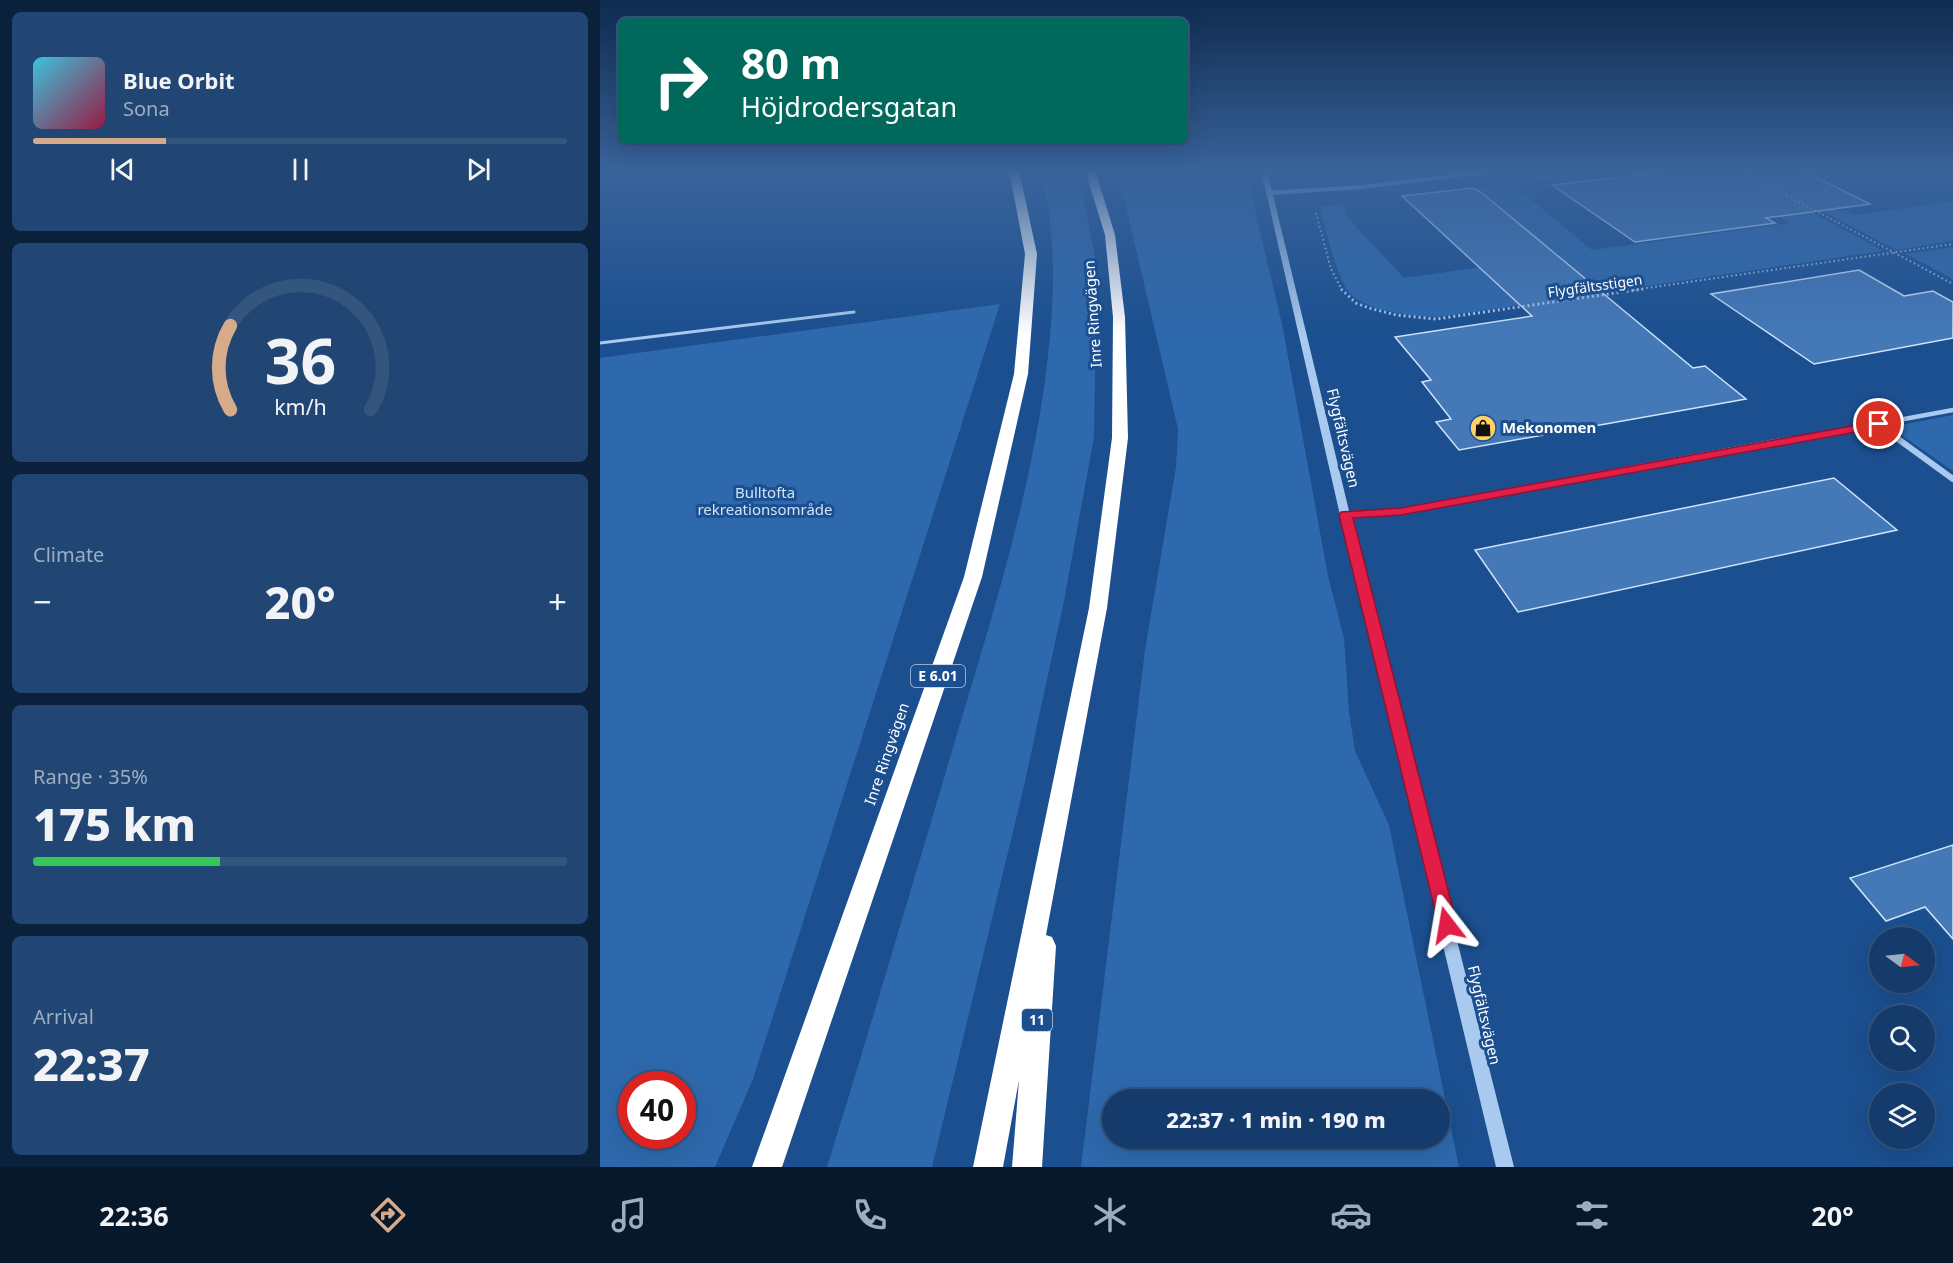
<!DOCTYPE html>
<meta charset="utf-8">
<style>
:root{--surface:#143b6b;--page:#214673;--text:#f1f3f6;--muted:#9dadc1;--line:#33557e;--accent:#d6ab8b}
body{margin:0;font-family:"Noto Sans",sans-serif;background:var(--page);color:var(--text);height:100vh;display:flex;flex-direction:column;font-size:22px;white-space:nowrap}
*{box-sizing:border-box;margin:0}
p{font-size:20px;color:var(--muted)}
.icon{flex:none;width:33px;height:33px;fill:none;stroke:currentColor;stroke-width:2;stroke-linecap:round;stroke-linejoin:round}
.map{position:relative;flex:1;overflow:hidden}
.drawer{display:flex;flex-direction:column;gap:12px;padding:12px;background:#0b203b;width:600px}
.drawer>*{flex:none}
.banner{position:absolute;left:18px;top:18px;width:570px;height:126px;border-radius:9px;box-shadow:0 6px 24px #0002,0 0 0 2px var(--line);background:#00695c;color:#fff;overflow:hidden}
.needle{width:39px;rotate:105deg}
.controls{position:absolute;left:1269px;top:927px;display:grid;gap:12px}
.controls a{display:grid;place-items:center;width:66px;height:66px;border-radius:50%;background:var(--surface);box-shadow:0 6px 24px #0002,0 0 0 2px var(--line);font-size:30px}
.speed{position:absolute;left:18px;top:1071px;display:flex;gap:12px;font-size:30px;font-weight:700;text-align:center}
.speed>*{display:grid;place-content:center;width:78px;height:78px;border-radius:50%;background:var(--surface);box-shadow:0 6px 24px #0002,0 0 0 2px var(--line);line-height:1}
.speed .limit{border:9px solid #d22;background:#fff;color:#111}
.pin{position:absolute;display:grid;place-items:center;width:51px;height:51px;color:#fff;margin:-26px;border:3px solid #fff;border-radius:50%;box-shadow:0 2px 6px #0007}
.me{position:absolute;width:66px;margin:-33px;rotate:346deg;stroke-linejoin:round;filter:drop-shadow(0 0 4px #0008)}
.turn{display:flex;align-items:center;gap:21px;height:126px;padding:0 24px;font-size:27px}
.turn .icon{width:78px;height:78px;stroke-width:2.5}
.turn b{display:block;font-size:42px;line-height:51px}
.big{font-size:45px;font-weight:800;line-height:1.1}
.drawer .widget{flex:1;display:flex;flex-direction:column;justify-content:center;gap:9px;min-width:0;padding:0 21px;border-radius:9px;background:var(--page)}
.drawer .dial{align-items:center;gap:0}
.dial svg{height:156px;overflow:visible;fill:none;stroke:var(--line);stroke-width:7;stroke-linecap:round;text-anchor:middle}
.dial text{fill:var(--text);stroke:none}
.song{display:flex;align-items:center;gap:18px}
.cover{width:72px;height:72px;border-radius:9px;background:linear-gradient(135deg,hsl(190 70% 55%),hsl(340 70% 35%))}
.played{height:6px;border-radius:3px;background:linear-gradient(90deg,var(--accent) 25%,var(--line) 25%)}
.keys{display:flex;justify-content:space-around;direction:ltr}
.heat{display:flex;justify-content:space-between;align-items:center;font-size:33px;direction:ltr}
.charge{height:9px;border-radius:4px;background:linear-gradient(90deg,#34c759 35%,var(--line) 0)}
.trip{position:absolute;left:502px;top:1089px;width:348px;height:60px;border-radius:30px;background:var(--surface);box-shadow:0 6px 24px #0002,0 0 0 2px var(--line);font-weight:800;line-height:60px;text-align:center}
.dock{display:flex;height:96px;justify-content:space-around;align-items:center;background:#08182b;color:var(--muted)}
.dock .icon{width:42px;height:42px}
.dock .active{color:var(--accent)}
.dock b{font-size:27px;color:var(--text)}
main{display:flex;flex:1;min-height:0}
.map>svg:first-child{display:block}
</style>
<main>
<section class="drawer">
<div class="widget">
<div class="song"><i class="cover"></i><div><b>Blue Orbit</b><p>Sona</p></div></div>
<div class="played"></div>
<div class="keys"><svg class="icon" aria-label="previous" viewBox="0 0 24 24"><path d="M18 5L8 12l10 7zM5 5v14"/></svg><svg class="icon" aria-label="pause" viewBox="0 0 24 24"><path d="M8 5v14M16 5v14"/></svg><svg class="icon" aria-label="next" viewBox="0 0 24 24"><path d="M6 5l10 7-10 7zM19 5v14"/></svg></div>
</div>
<div class="widget dial"><svg viewBox="0 0 100 80">
<path d="M14 69A42 42 0 1 1 86 69"/>
<path d="M14 69A42 42 0 0 1 14 26" stroke="#d6ab8b"/>
<text x="50" y="56" font-size="32" font-weight="700">36</text>
<text x="50" y="72" font-size="11">km/h</text>
</svg></div>
<div class="widget"><p>Climate</p>
<div class="heat"><a>−</a><b class="big">20°</b><a>+</a></div>
</div>
<div class="widget"><p>Range · 35%</p><b class="big">175 km</b><div class="charge"></div></div>
<div class="widget"><p>Arrival</p><b class="big">22:37</b></div>
</section>
<div class="map">
<svg width="1353" height="1167" viewBox="0 0 1353 1167">
<rect width="100%" height="100%" fill="#1b4f8f"/>
<g fill="#2e69ad" fill-rule="evenodd">
<path d="M440,170H472L483,196L497,267L494,437L464,601L424,786L332,1167H227C269,1032 309,896 349,761C386,636 427,510 445,381C454,309 459,241 440,170Z"/>
<path d="M511,170H646L683,329L728,576L744,638L749,712L755,751L789,825L859,1167H481L545,650L576,467L578,429L525,202ZM513,1100H840V1138H513Z"/>
<path d="M1102,170H1134L1283,251L839,317C814,316 758,312 745,287C735,268 726,229 719,207L744,204L747,217L804,278L960,256L875,188L911,183L992,250L1190,223Z"/>
<path d="M1145,170L1214,198L1239,211L1245,210L1255,215L1353,201V241L1296,250Z"/>
<path d="M1353,247V279L1306,254Z"/>
<path d="M400,304L153,1079L115,1167H0V358ZM32,1084H82V1136H32Z"/>
<path d="M1353,415V471L1290,427Z"/>
</g>
<g fill="#4478b7" stroke="#cfe3fa" stroke-width="1.5">
<path d="M1078,170H1202L1270,204L1166,218L1175,223L1035,242L952,185Z"/>
<path d="M873,188L882,193L1093,368L1105,366L1146,399L859,450L836,422L851,419L822,382L831,380L795,337L932,316L802,196Z"/>
<path d="M1259,270L1304,296L1333,291L1353,302V338L1214,364L1111,294Z"/>
<path d="M1234,478L1297,530L918,612L875,550Z"/>
<path d="M1353,845V939L1325,907L1286,921L1250,878Z"/>
</g>
<g fill="none" stroke-linecap="round" stroke-linejoin="round">
<g stroke="#a9c9ee" stroke-width="2" stroke-dasharray="1.5 3" stroke-linecap="butt">
<path d="M1139,170L1353,284"/>
<path d="M1340,170L1353,176"/>
<path d="M923,180L1006,170"/>
<path d="M716,213L731,269L742,290"/>
<path d="M1033,290L1353,244"/>
</g>
<path stroke="#a9c9ee" stroke-width="3" stroke-dasharray="2 3" stroke-linecap="butt" d="M741,289L756,303L769,308L796,315L836,319L1043,289"/>
<path stroke="#a9c9ee" stroke-width="3" d="M0,343L254,312"/>
<path stroke="#a9c9ee" stroke-width="4" d="M668,193L762,187L903,170"/>
<g stroke="#a9c9ee" stroke-width="4.5">
<path d="M1279,425L1301,441"/>
<path d="M1185,441L1353,410"/>
</g>
<g stroke="#a9c9ee" stroke-width="6">
<path d="M1298,439L1353,479"/>
<path d="M745,515L801,511L1193,439"/>
</g>
<path fill="#a9c9ee" fill-rule="evenodd" d="M661,170H667L750,515L914,1167H896L740,515Z"/>
<g fill="#fff" fill-rule="evenodd">
<path d="M409,170H419L437,254L428,374L382,577L182,1167H152L364,577L414,374L425,254Z"/>
<path d="M485,170H495L515,235L525,317L528,438L507,608L446,935L452,937L456,946L442,1167H412L419,1080L403,1167H373L489,608L512,438L513,317L505,235Z"/>
</g>
</g>
<linearGradient id="sky" x2="0" y2="1"><stop stop-color="#0f2b4f"/><stop offset="0.51" stop-color="#39639b"/><stop offset="1" stop-color="#39639b" stop-opacity="0"/></linearGradient>
<rect width="1353" height="334" fill="url(#sky)"/>
<path fill="#e11d48" stroke="#92132f" stroke-width="1.5" d="M1279,421L1284,424L1283,427L801,515L753,518L857,925L854,931L847,933L840,931L739,515L741,512L801,508Z"/>
<defs>
<symbol id="shop-disc" viewBox="-11 -11 22 22"><circle r="9.5" fill="#ffd166" stroke="#1b4f8f"/><path d="M-5-2.5h2.3a2.7 3.5 0 0 1 5.4 0H5L5.5 6h-11ZM-1.5-2.5h3a1.5 2.3 0 0 0-3 0Z" fill="#111"/></symbol>
</defs>
<g fill-rule="evenodd">
<use href="#shop-disc" x="868" y="413" width="30" height="30"/>
</g>
<g text-anchor="middle" stroke-width="6" stroke-linejoin="round" paint-order="stroke">
<g font-size="14" fill="#fff" stroke="#1b4f8f">
<text transform="translate(995 286) rotate(-8)" y="5">Flygfältsstigen</text>
</g>
<g fill="#1b4f8f" stroke="#bbcadd" stroke-width="1.5">
<rect x="311" y="665" width="54" height="22" rx="4.5"/>
<rect x="422" y="1009" width="30" height="22" rx="4.5"/>
</g>
<g font-size="14" font-weight="bold" fill="#fff">
<text x="338" y="681">E 6.01</text>
<text x="437" y="1025">11</text>
</g>
<g font-size="15" fill="#fff" stroke="#1b4f8f">
<text transform="translate(493 314) rotate(-94)" y="5">Inre Ringvägen</text>
<text transform="translate(743 438) rotate(77)" y="5">Flygfältsvägen</text>
<text transform="translate(287 754) rotate(-71)" y="5">Inre Ringvägen</text>
<text transform="translate(884 1015) rotate(77)" y="5">Flygfältsvägen</text>
</g>
<g font-size="15" font-weight="bold" fill="#fff" stroke="#1b4f8f" text-anchor="start">
<text x="902" y="433">Mekonomen</text>
</g>
<g font-size="15" fill="#cfe3fa" stroke="#1b4f8f">
<text x="165" y="498">Bulltofta<tspan x="165" dy="17">rekreationsområde</tspan></text>
</g>
</g>
</svg>
<div class="controls">
<a><svg class="needle" viewBox="-14 -14 28 28"><path d="M0-13l5 13h-10z" fill="#e53935"/><path d="M0 13l5-13h-10z" fill="#9dadc1"/></svg></a>
<a><svg class="icon" aria-label="search" viewBox="0 0 24 24"><circle cx="10" cy="10" r="6"/><path d="M15 15l6 6"/></svg></a>
<a><svg class="icon" aria-label="layers" viewBox="0 0 24 24"><path d="M12 4l9 5-9 5-9-5zM3 14l9 5 9-5"/></svg></a>
</div>
<div class="speed"><div class="limit">40</div></div>
<div class="pin" style="left:1279px;top:424px;background:#d93025"><svg class="icon" aria-label="arrive" viewBox="0 0 24 24"><path d="M6 21V4h12l-3 4 3 4H6"/></svg></div>
<svg class="me" style="left:847px;top:925px" viewBox="-20 -20 40 40"><path d="M0-17L14 15 0 8-14 15z" fill="#e11d48" stroke="#fff" stroke-width="4"/></svg>
<div class="trip">22:37 · 1 min · 190 m</div>
<div class="banner">
<div class="turn"><svg class="icon" aria-label="right" viewBox="0 0 24 24"><path d="M7 20v-9h11M14 6l5 5-5 5"/></svg><div><b>80 m</b>Höjdrodersgatan</div></div>
</div>
</div>
</main>
<nav class="dock">
<b>22:36</b>
<svg class="icon active" aria-label="directions" viewBox="0 0 24 24"><path d="M12 3l9 9-9 9-9-9zM9 14v-3h6M13 9l2 2-2 2"/></svg>
<svg class="icon" aria-label="music" viewBox="0 0 24 24"><path d="M9 18V5l10-2v13"/><circle cx="6" cy="18" r="3"/><circle cx="16" cy="16" r="3"/></svg>
<svg class="icon" aria-label="phone" viewBox="0 0 24 24"><path d="M5 4h4l2 5-3 2q2 4 5 5l2-3 5 2v4C11 20 4 13 5 4z"/></svg>
<svg class="icon" aria-label="climate" viewBox="0 0 24 24"><path d="M12 3v18M4 7l16 10M4 17L20 7"/></svg>
<svg class="icon" aria-label="car" viewBox="0 0 24 24"><path d="M5 17H2v-5l4-1 3-4h7l3 4 3 1v5h-3M9 17h6M6 11h13"/><circle cx="7" cy="17" r="2"/><circle cx="17" cy="17" r="2"/></svg>
<svg class="icon" aria-label="filters" viewBox="0 0 24 24"><path d="M4 7h16M4 17h16"/><circle cx="9" cy="7" r="2"/><circle cx="15" cy="17" r="2"/></svg>
<b>20°</b>
</nav>
